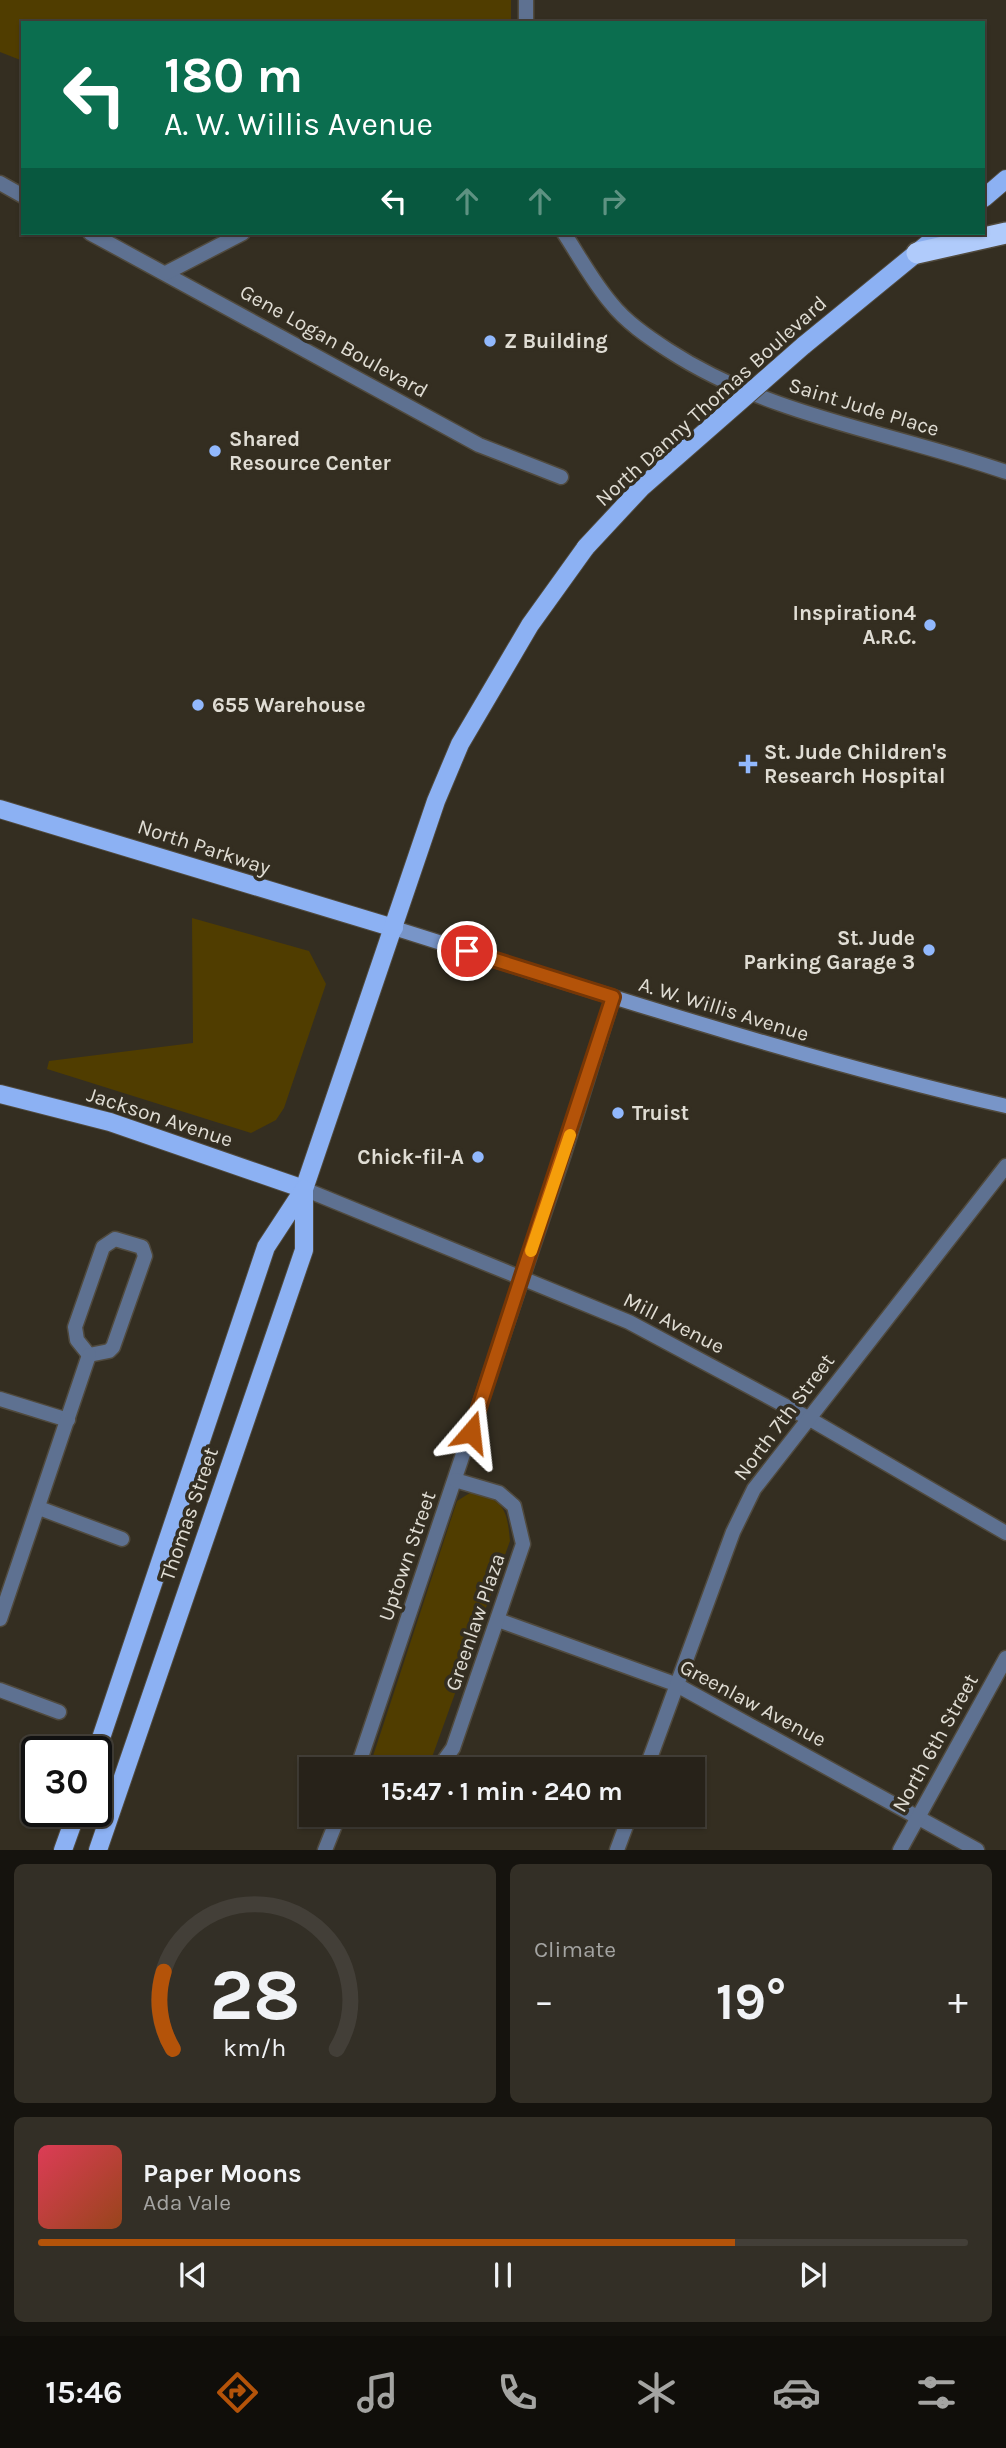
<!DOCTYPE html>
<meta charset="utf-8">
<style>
:root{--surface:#272219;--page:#332f26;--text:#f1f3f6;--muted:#a4a4a2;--line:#433f38;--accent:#b45309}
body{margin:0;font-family:Karla,sans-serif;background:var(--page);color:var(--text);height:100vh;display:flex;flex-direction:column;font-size:26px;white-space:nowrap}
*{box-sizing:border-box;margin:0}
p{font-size:23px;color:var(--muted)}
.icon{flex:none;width:38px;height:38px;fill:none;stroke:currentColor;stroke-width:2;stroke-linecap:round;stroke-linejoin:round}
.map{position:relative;height:1850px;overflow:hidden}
.side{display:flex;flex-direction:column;gap:14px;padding:14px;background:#15130e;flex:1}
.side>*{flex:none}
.banner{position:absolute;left:21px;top:21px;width:964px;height:214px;border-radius:0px;box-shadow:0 2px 5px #0004,0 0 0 2px var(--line);background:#0b6e4f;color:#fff;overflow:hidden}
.speed{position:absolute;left:21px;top:1736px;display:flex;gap:14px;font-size:35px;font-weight:700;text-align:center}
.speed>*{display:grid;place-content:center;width:91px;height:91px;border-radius:50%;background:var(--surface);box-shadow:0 2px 5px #0004,0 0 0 2px var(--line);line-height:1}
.speed .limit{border:4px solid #111;border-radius:10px;background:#fff;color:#111}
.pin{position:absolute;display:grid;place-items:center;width:60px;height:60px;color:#fff;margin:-30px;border:4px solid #fff;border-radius:50%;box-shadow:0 2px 7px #0007}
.me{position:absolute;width:77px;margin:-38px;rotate:17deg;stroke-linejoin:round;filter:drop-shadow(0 0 5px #0008)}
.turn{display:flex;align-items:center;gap:24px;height:147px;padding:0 28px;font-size:32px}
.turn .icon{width:91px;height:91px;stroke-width:2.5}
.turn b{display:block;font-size:49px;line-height:60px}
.lanes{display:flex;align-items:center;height:66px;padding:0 28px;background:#0003;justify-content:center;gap:35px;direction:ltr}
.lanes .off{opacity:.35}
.big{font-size:52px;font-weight:700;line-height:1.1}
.side .card{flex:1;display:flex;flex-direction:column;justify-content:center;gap:10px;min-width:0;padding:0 24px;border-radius:10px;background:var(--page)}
.side .dial{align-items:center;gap:0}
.dial svg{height:182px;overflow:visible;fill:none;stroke:var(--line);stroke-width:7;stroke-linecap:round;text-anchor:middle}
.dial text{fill:var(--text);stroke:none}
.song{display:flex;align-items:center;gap:21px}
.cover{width:84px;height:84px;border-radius:10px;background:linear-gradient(135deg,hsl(350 70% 55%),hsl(20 70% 35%))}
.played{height:7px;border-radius:4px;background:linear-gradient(90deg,var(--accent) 75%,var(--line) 75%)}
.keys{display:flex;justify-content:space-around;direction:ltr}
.heat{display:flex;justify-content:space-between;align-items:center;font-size:38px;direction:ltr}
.side .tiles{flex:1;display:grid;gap:14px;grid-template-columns:1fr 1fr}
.card:last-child{grid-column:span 2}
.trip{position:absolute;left:299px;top:1757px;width:406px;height:70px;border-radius:0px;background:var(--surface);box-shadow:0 2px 5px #0004,0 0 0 2px var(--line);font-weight:700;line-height:70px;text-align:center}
.dock{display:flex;height:112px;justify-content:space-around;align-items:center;background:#100e0a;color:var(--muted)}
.dock .icon{width:49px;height:49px}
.dock .selected{color:var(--accent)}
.dock b{font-size:32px;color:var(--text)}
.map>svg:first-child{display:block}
</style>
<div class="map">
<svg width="1006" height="1850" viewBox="0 0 1006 1850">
<rect width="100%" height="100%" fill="#342e21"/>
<g fill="#503d00">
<path d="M0,0H511V23H23V61L0,52Z"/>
<path d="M192,918L309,951L326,984L284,1108L276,1120L251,1133L47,1069L49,1061L193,1043Z"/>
<path d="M473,1491C504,1501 507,1509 510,1541L431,1760L419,1769H378L372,1759L457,1501Z"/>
</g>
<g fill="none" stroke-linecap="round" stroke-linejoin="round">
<defs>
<g id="minor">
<path d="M526,23V0"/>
<path d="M0,183L23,196"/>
<path d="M90,233L479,445L561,477"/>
<path d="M564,233C579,256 593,282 611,303C626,322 648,337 668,350C771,417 892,432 1006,472"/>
<path d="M166,273L243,233"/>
<path d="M304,1189L629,1322L808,1418L1006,1533"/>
<path d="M115,1239L142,1247L145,1256L113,1347L109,1351L89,1355L77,1340L75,1327L103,1247Z"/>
<path d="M0,1399L68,1420"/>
<path d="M39,1508L122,1539"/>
<path d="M0,1619L89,1355"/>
<path d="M498,1620L675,1684L977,1850"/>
<path d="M0,1690L59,1712"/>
<path d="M357,1769L564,1154L613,997"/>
<path d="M438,1769L453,1748L523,1544L514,1506L499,1493L455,1480"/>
<path d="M325,1850L339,1815"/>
<path d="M900,1850L1006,1658"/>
</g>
<g id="tertiary">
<path d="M646,1769L733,1532L754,1489L1006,1166"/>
<path d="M617,1850L630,1815"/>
</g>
<path id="secondary" d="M394,928C597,992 798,1058 1006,1106"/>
<g id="primary">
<path d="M984,198L1006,179"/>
<path d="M803,346L941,233"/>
<path d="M0,809L394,928"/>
<path d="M0,1094L110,1122L304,1189"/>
<path d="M96,1753L266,1247L304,1189L436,801L460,744L530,625L586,547"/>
<path d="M63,1850L77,1811"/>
<path d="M98,1850L304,1250V1189"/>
</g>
<path id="motorway" d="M917,253L1006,233"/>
</defs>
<use href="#minor" stroke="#504a3e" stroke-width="17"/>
<use href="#tertiary" stroke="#504a3e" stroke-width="17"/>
<use href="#secondary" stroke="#504a3e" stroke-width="17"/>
<use href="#primary" stroke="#504a3e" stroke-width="20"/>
<use href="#motorway" stroke="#504a3e" stroke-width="24"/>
<use href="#minor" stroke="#5e7191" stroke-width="14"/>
<use href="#tertiary" stroke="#5e7191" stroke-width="14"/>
<use href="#secondary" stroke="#7895c8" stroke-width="14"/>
<use href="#primary" stroke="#8cb1f3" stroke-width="18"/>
<use href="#motorway" stroke="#b0cbfb" stroke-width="21"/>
<defs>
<path id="primary-bridge" d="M586,547L641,488L803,346"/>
</defs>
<use href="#primary-bridge" stroke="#504a3e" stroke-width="20" stroke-linecap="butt"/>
<use href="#primary-bridge" stroke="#8cb1f3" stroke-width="18"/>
</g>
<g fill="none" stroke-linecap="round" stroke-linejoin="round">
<defs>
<path id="route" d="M467,951L613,997L471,1432"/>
</defs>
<use href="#route" stroke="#753606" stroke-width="18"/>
<use href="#route" stroke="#b45309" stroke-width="12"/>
<path stroke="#f59e0b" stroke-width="12" d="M531,1251L570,1135"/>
</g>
<g fill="#91b8fd" stroke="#342e21" stroke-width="2.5">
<circle cx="490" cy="341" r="7"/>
<circle cx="215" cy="451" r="7"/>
<circle cx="930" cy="625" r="7"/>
<circle cx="198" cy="705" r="7"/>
<path d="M744.5 753.5h7v7h7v7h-7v7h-7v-7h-7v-7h7z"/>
<circle cx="929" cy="950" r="7"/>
<circle cx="618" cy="1113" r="7"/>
<circle cx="478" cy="1157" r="7"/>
</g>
<g text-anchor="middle" stroke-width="7" stroke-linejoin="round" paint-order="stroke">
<g font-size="21" fill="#e0ddd4" stroke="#342e21">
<text transform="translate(334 341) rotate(29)" y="7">Gene Logan Boulevard</text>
<text transform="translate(711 401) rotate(-42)" y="7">North Danny Thomas Boulevard</text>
<text transform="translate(864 407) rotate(17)" y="7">Saint Jude Place</text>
<text transform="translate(204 847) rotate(18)" y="7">North Parkway</text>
<text transform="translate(724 1009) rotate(17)" y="7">A. W. Willis Avenue</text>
<text transform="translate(160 1117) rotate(18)" y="7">Jackson Avenue</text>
<text transform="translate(674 1323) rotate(27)" y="7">Mill Avenue</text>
<text transform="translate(784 1417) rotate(-53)" y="7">North 7th Street</text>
<text transform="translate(189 1514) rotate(-71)" y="7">Thomas Street</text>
<text transform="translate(407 1556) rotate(-71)" y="7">Uptown Street</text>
<text transform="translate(475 1622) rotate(-71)" y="7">Greenlaw Plaza</text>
<text transform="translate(753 1703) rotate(28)" y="7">Greenlaw Avenue</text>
<text transform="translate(935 1743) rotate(-61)" y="7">North 6th Street</text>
</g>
<g font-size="21" font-weight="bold" fill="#e0ddd4" stroke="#342e21" text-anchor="start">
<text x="504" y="348">Z Building</text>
<text x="229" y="446">Shared<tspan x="229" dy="24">Resource Center</tspan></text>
<text x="916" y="620" text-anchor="end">Inspiration4<tspan x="916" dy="24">A.R.C.</tspan></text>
<text x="212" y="712">655 Warehouse</text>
<text x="764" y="759">St. Jude Children's<tspan x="764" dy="24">Research Hospital</tspan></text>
<text x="915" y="945" text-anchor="end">St. Jude<tspan x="915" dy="24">Parking Garage 3</tspan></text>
<text x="632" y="1120">Truist</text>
<text x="464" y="1164" text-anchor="end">Chick-fil-A</text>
</g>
</g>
</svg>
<div class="speed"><div class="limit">30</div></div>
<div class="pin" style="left:467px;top:951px;background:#d93025"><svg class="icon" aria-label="arrive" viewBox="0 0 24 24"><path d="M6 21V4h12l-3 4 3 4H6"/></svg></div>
<svg class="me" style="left:471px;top:1432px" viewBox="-20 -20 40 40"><path d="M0-17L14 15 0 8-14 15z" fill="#b45309" stroke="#fff" stroke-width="4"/></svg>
<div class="trip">15:47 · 1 min · 240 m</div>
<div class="banner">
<div class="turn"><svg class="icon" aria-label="left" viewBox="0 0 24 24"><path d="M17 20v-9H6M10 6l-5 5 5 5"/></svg><div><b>180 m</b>A. W. Willis Avenue</div></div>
<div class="lanes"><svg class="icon" aria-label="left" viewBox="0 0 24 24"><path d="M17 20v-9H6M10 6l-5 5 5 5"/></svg><svg class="icon off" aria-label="ahead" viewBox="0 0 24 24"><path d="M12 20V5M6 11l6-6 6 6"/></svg><svg class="icon off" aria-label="ahead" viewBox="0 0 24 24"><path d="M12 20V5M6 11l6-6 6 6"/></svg><svg class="icon off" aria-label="right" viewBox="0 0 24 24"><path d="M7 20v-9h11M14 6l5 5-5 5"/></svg></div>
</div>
</div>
<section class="side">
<div class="tiles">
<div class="card dial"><svg viewBox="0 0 100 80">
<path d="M14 69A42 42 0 1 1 86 69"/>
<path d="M14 69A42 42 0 0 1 10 35" stroke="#b45309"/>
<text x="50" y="56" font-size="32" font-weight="700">28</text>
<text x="50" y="72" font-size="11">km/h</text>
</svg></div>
<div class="card"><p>Climate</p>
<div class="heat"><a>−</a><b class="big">19°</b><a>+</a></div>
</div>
<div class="card">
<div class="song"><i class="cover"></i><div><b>Paper Moons</b><p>Ada Vale</p></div></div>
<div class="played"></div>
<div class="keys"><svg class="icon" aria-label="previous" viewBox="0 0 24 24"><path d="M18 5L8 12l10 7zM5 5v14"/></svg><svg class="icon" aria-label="pause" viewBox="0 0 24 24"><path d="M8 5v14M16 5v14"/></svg><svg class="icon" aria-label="next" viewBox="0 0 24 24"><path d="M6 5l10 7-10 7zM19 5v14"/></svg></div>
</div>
</div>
</section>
<nav class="dock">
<b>15:46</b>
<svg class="icon selected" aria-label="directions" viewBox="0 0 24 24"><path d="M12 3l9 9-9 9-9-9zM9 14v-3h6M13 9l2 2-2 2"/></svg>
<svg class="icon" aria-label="music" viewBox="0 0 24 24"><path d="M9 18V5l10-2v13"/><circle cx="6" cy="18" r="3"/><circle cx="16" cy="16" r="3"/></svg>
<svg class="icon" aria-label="phone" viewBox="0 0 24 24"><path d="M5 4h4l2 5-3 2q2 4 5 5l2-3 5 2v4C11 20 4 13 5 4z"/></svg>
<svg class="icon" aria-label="climate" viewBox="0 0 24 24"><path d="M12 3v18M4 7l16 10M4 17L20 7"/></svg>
<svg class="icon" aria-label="car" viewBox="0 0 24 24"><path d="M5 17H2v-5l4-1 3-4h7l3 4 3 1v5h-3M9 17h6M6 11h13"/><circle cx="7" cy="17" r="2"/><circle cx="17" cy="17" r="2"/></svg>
<svg class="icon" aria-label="filters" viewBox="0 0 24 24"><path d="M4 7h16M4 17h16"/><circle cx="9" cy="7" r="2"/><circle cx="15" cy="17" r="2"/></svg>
</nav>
